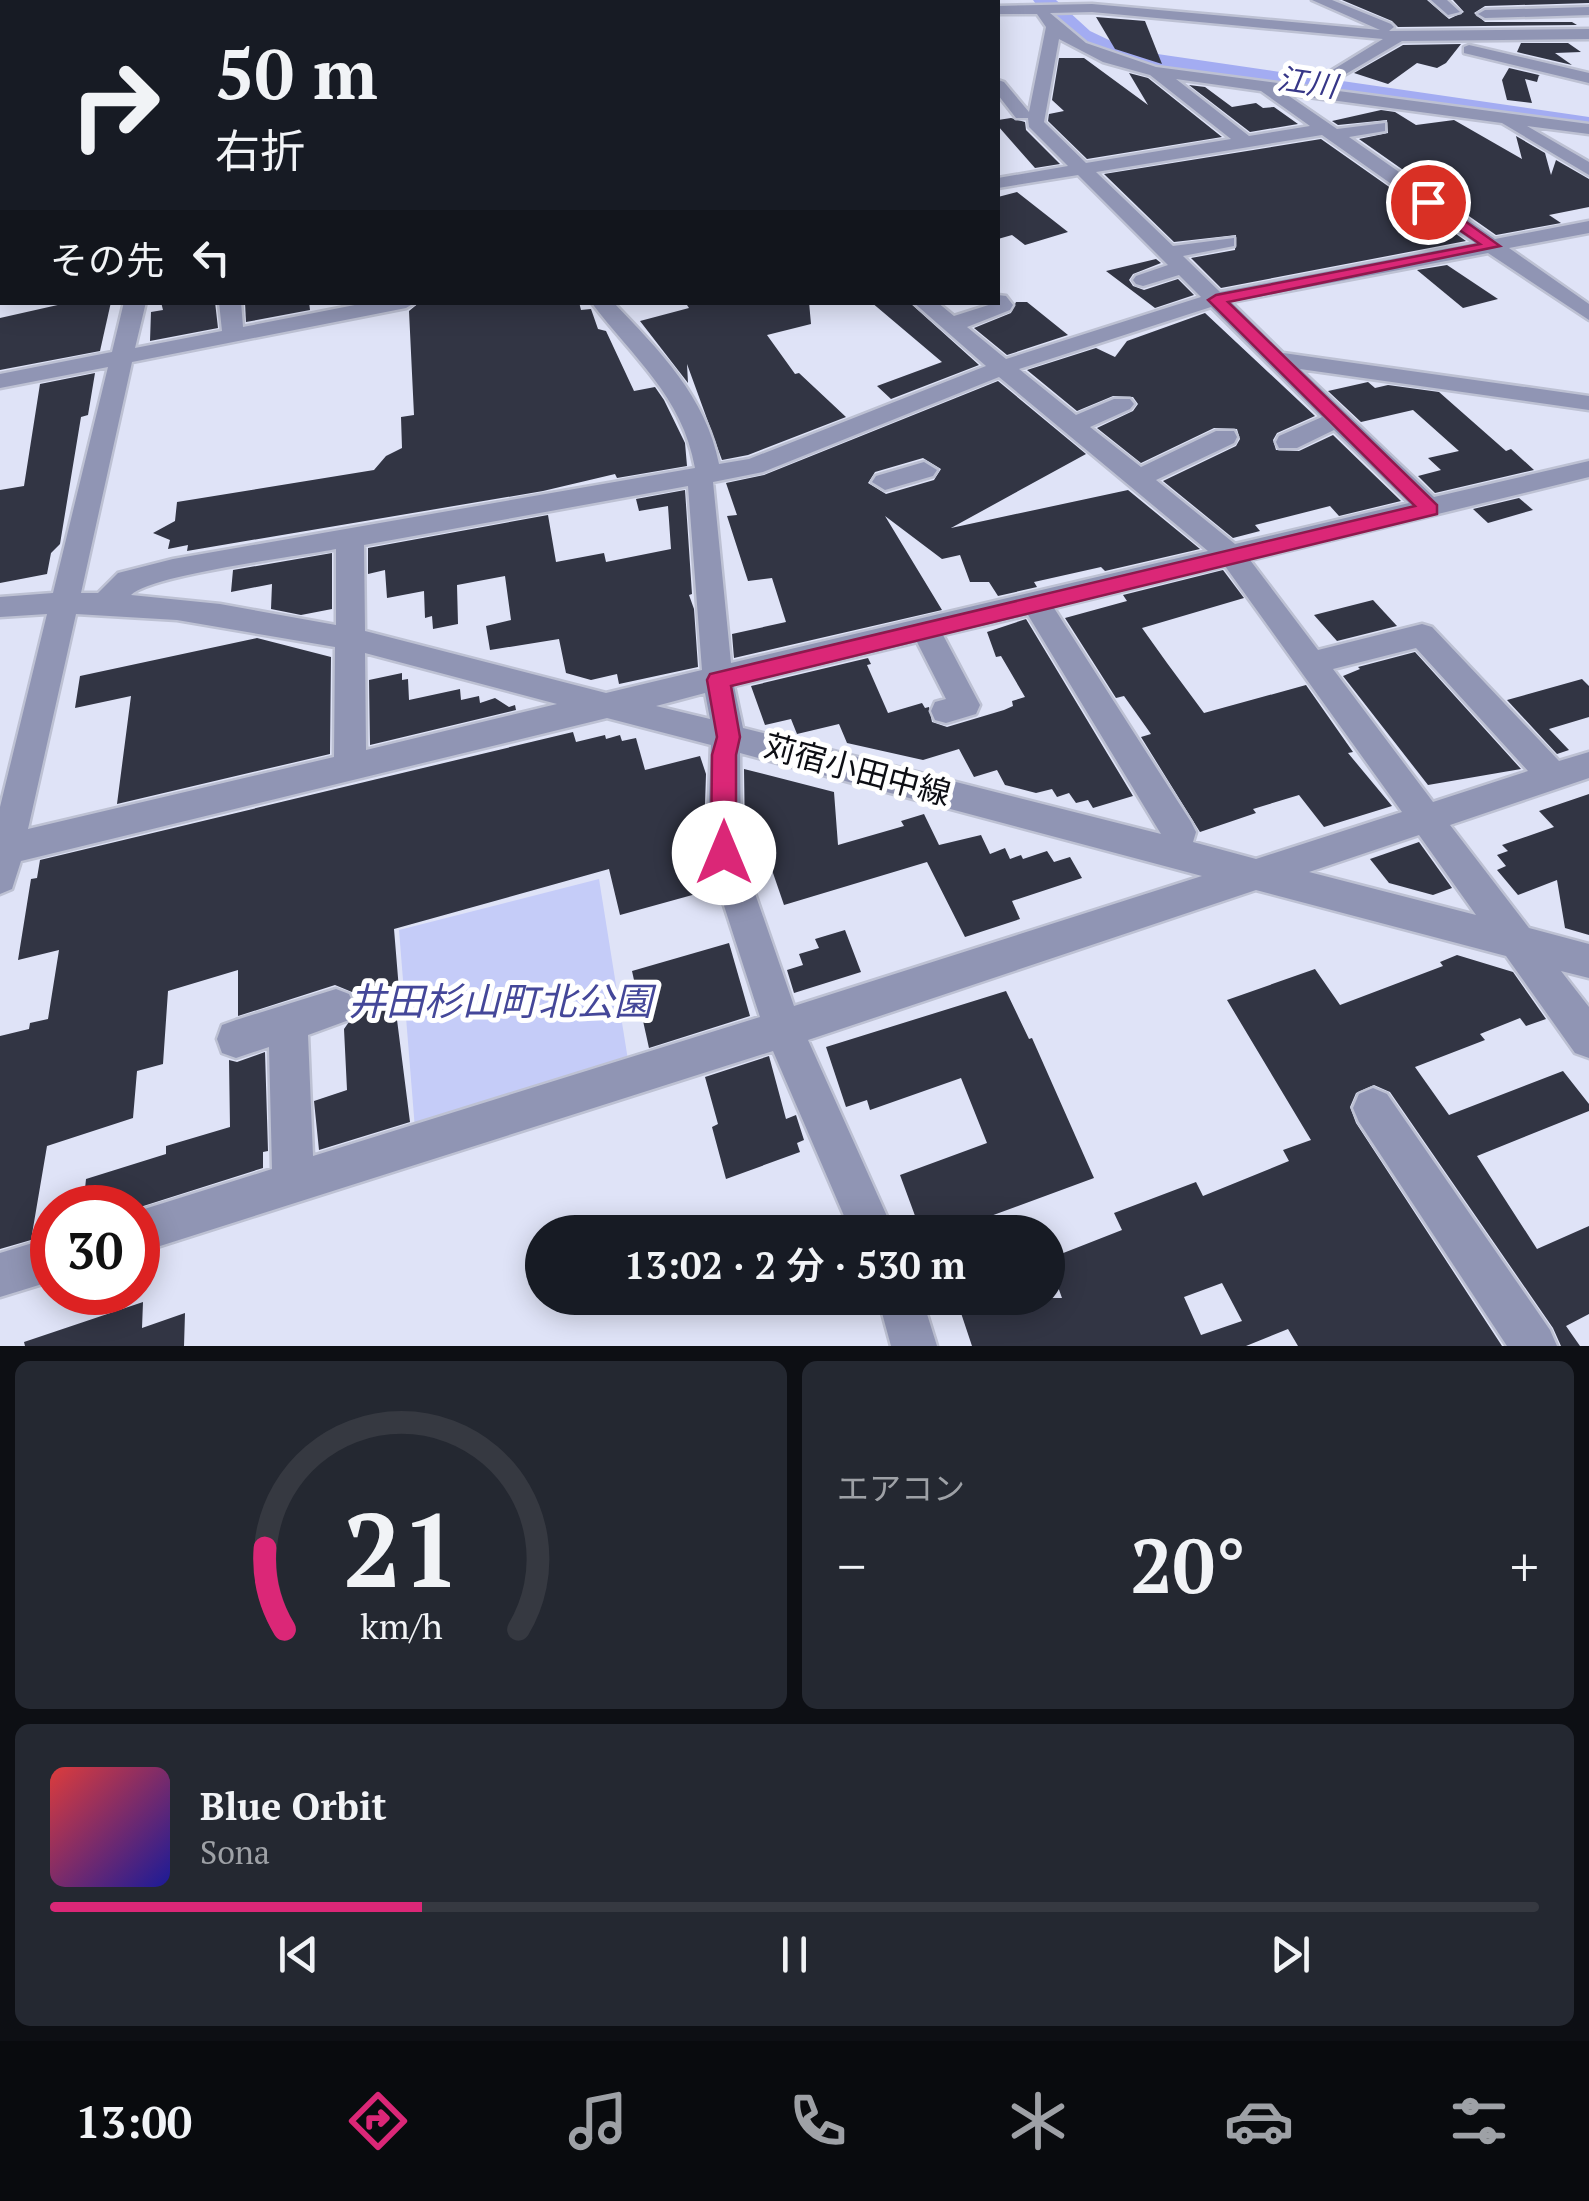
<!DOCTYPE html>
<html lang="ja">
<meta charset="utf-8">
<style>
:root{--surface:#171b24;--page:#242831;--text:#f1f3f6;--muted:#9ea1a6;--line:#363941;--accent:#db2777}
body{margin:0;font-family:"PT Serif","Noto Sans JP",serif;background:var(--page);color:var(--text);height:100vh;display:flex;flex-direction:column;font-size:38px;white-space:nowrap}
*{box-sizing:border-box;margin:0}
p{font-size:32px;color:var(--muted)}
.icon{flex:none;width:55px;height:55px;fill:none;stroke:currentColor;stroke-width:2;stroke-linecap:round;stroke-linejoin:round}
.map{position:relative;height:1346px;overflow:hidden}
.drawer{display:flex;flex-direction:column;gap:15px;padding:15px;background:#0d0f14;flex:1}
.drawer>*{flex:none}
.top-card{position:absolute;left:0px;top:0px;width:1000px;height:305px;box-shadow:0 5px 25px #0003;background:#171b24;color:var(--text);overflow:hidden}
.speed{position:absolute;left:30px;top:1185px;display:flex;gap:20px;font-size:50px;font-weight:700;text-align:center}
.speed>*{display:grid;place-content:center;width:130px;height:130px;border-radius:50%;background:var(--surface);box-shadow:0 5px 25px #0003;line-height:1}
.speed .limit{border:15px solid #d22;background:#fff;color:#111}
.pin{position:absolute;display:grid;place-items:center;width:85px;height:85px;color:#fff;margin:-42px;border:5px solid #fff;border-radius:50%;box-shadow:0 2px 10px #0007}
.me{position:absolute;width:110px;margin:-55px;rotate:0deg;stroke-linejoin:round;filter:drop-shadow(0 0 8px #0008)}
.turn{display:flex;align-items:center;gap:35px;height:210px;padding:0 50px;font-size:45px}
.turn .icon{width:130px;height:130px;stroke-width:2.5}
.turn b{display:block;font-size:70px;line-height:85px}
.then{display:flex;align-items:center;height:95px;padding:0 50px;background:#0003;gap:20px;font-size:38px}
.big{font-size:75px;font-weight:600;line-height:1.1}
.drawer .card{flex:1;display:flex;flex-direction:column;justify-content:center;gap:15px;min-width:0;padding:0 35px;border-radius:15px;background:var(--page)}
.drawer .dial{align-items:center;gap:0}
.dial svg{height:260px;overflow:visible;fill:none;stroke:var(--line);stroke-width:7;stroke-linecap:round;text-anchor:middle}
.dial text{fill:var(--text);stroke:none}
.song{display:flex;align-items:center;gap:30px}
.cover{width:120px;height:120px;border-radius:15px;background:linear-gradient(135deg,hsl(0 70% 55%),hsl(240 70% 35%))}
.played{height:10px;border-radius:5px;background:linear-gradient(90deg,var(--accent) 25%,var(--line) 25%)}
.keys{display:flex;justify-content:space-around;direction:ltr}
.heat{display:flex;justify-content:space-between;align-items:center;font-size:55px;direction:ltr}
.drawer .tiles{flex:1;display:grid;gap:15px;grid-template-columns:1fr 1fr}
.card:last-child{grid-column:span 2}
.trip{position:absolute;left:525px;top:1215px;width:540px;height:100px;border-radius:50px;background:var(--surface);box-shadow:0 5px 25px #0003;font-weight:600;line-height:100px;text-align:center}
.tabs{display:flex;height:160px;justify-content:space-around;align-items:center;background:#090b0e;color:var(--muted)}
.tabs .icon{width:70px;height:70px}
.tabs .active{color:var(--accent)}
.tabs b{font-size:45px;color:var(--text)}
.map>svg:first-child{display:block}
</style>
<div class="map">
<svg width="1589" height="1346" viewBox="0 0 1589 1346">
<rect width="100%" height="100%" fill="#dfe3f7"/>
<path fill="#c5ccf8" d="M599,879L628,1060L415,1129L399,930Z"/>
<g fill="none" stroke-linecap="round" stroke-linejoin="round">
<path fill="#a3acf2" fill-rule="evenodd" d="M1033,0H1056L1090,31L1130,50L1589,117V133L1128,64C1088,54 1057,34 1033,0Z"/>
</g>
<g fill="#323544" fill-rule="evenodd">
<path d="M1342,0H1427L1449,19L1464,12L1453,0H1589V3L1485,6L1474,13L1485,22H1589H1572L1577,25L1398,27L1392,21Z"/>
<path d="M1096,17L1145,21L1162,64L1115,49Z"/>
<path d="M1521,43H1568L1581,52L1555,53L1572,65L1517,52Z"/>
<path d="M1461,44L1446,63L1437,68L1417,63L1388,84L1354,73L1403,45Z"/>
<path d="M1059,58H1084L1148,105L1129,73L1148,78L1222,137L1087,159L1048,121L1049,114L1064,111L1052,100Z"/>
<path d="M1509,68L1556,79L1539,75L1537,82L1525,79L1532,103L1507,100L1502,80Z"/>
<path d="M1189,85L1205,87L1232,107L1256,103L1263,108L1274,107L1298,124L1250,132Z"/>
<path d="M1381,110L1395,112L1416,125L1454,120L1522,159L1516,136L1545,153L1551,175L1556,160L1589,179V207L1549,215L1561,223L1496,235L1359,139L1388,133L1387,120L1338,125L1332,121Z"/>
<path d="M1011,118L1025,122L1026,130L1060,164L1035,168L998,126V120Z"/>
<path d="M1321,139L1466,241L1221,288L1191,258L1235,250L1236,235L1174,242L1104,174Z"/>
<path d="M1017,192L1068,232L1025,245L1012,235L998,239V197Z"/>
<path d="M1156,259L1161,263L1133,274L1129,280L1133,286L1144,290L1178,279L1194,295L1155,308L1106,271Z"/>
<path d="M1447,265L1498,299L1463,308L1417,270Z"/>
<path d="M71,302H111L100,351L0,370V318Z"/>
<path d="M161,302H215L218,328L150,341L151,312L163,310Z"/>
<path d="M245,302H309L310,310L246,322Z"/>
<path d="M420,302H579L581,310L591,309L598,329L606,331L634,391L655,387L664,400L685,443L687,466L617,478L615,474L543,491L187,551L188,545L168,549L170,540L153,533L175,521L177,502L374,470L386,456L402,448L401,417L414,415L409,311Z"/>
<path d="M685,302H809L811,324L767,335L795,374L799,373L846,417L748,455L722,460L687,364L688,383L640,321L689,308Z"/>
<path d="M871,302H909L979,365L891,399L877,386L942,362Z"/>
<path d="M1016,302H1027L1068,335L1007,355L974,328L1011,313Z"/>
<path d="M1205,313L1315,416L1277,433L1273,440L1276,450L1299,451L1333,435L1401,501L1339,516L1330,506L1255,525L1260,531L1233,538L1163,481L1236,446L1240,439L1237,429L1214,428L1141,463L1097,428L1133,411L1138,404L1133,397L1113,396L1077,411L1027,370L1096,348L1115,357L1127,341Z"/>
<path d="M95,373L88,415L81,417L60,544L51,553L47,574L0,583V490L24,486L40,384Z"/>
<path d="M998,381L1086,454L951,528L1128,490L1200,549L1105,571L1101,567L1034,582L1037,587L998,596L989,582H970L960,555L942,559L885,516L942,610L734,658L732,634L786,622L772,578L748,581L727,516L737,515L726,483L764,475ZM923,458L941,469L934,480L886,494L868,483L875,472Z"/>
<path d="M1368,382L1375,388L1388,385L1439,392L1506,451L1511,449L1534,470L1435,493L1418,476L1441,470L1428,458L1459,451L1413,410L1361,422L1328,391Z"/>
<path d="M685,490L692,594L689,595L694,609L698,667L619,684L617,674L591,680L566,673L559,639L490,650L486,626L511,620L505,576L457,585L458,624L433,629L432,616L425,618L424,591L387,598L385,570L368,574V548L548,515L556,562L604,553L606,562L671,549L668,506L639,511L636,499Z"/>
<path d="M1519,498L1533,510L1488,523L1473,509Z"/>
<path d="M332,553V609L301,615L271,609L272,584L231,592L233,570Z"/>
<path d="M1223,570L1244,598L1142,628L1167,663L1204,713L1306,685L1353,752L1348,753L1392,806L1324,827L1299,795L1253,809L1256,813L1200,832L1141,737L1151,734L1124,696L1116,698L1065,618L1127,601L1123,595Z"/>
<path d="M1373,600L1397,626L1337,641L1314,615Z"/>
<path d="M1026,619L1133,796L1093,808L1088,800L1076,803L1069,793L1057,797L1052,789L1036,793L1005,785L997,770L974,777L959,749L923,760L847,743L839,724L797,734L791,719L765,725L751,686L868,658L871,664L867,665L888,713L922,703L925,708L929,707L932,722L947,727L1004,710L1013,706L1012,701L1025,697L1001,656L996,657L987,632Z"/>
<path d="M257,638L331,657L330,754L117,804L131,696L75,708L80,676Z"/>
<path d="M1415,652L1521,769L1428,785L1343,676L1360,669L1358,667Z"/>
<path d="M402,673V680L408,679L409,700L460,689L461,700L479,696L480,703L495,698L509,707L515,705L516,710L370,745L369,680Z"/>
<path d="M1582,679L1589,686V717L1549,729L1569,750L1557,754L1507,700Z"/>
<path d="M573,732L576,742L605,735L606,739L620,735L622,741L636,738L645,770L700,756L706,774L704,836H698L714,889L620,915L609,869L394,929L400,1002L395,1004L410,1122L319,1150L314,1101L347,1090L344,1029L358,1009L352,992L335,985L238,1016V970L168,991L163,1064L137,1071L133,1118L47,1146L31,1240L0,1249V1036L29,1029L30,1023L48,1019L59,950L18,960L31,879L37,878L40,860Z"/>
<path d="M744,769L834,792L838,845L904,826L901,821L924,814L939,845L981,835L990,854L1005,848L1010,859L1021,855L1023,859L1047,851L1054,862L1070,857L1082,878L1012,901L1020,919L965,937L927,862L784,905L761,838L745,837Z"/>
<path d="M1589,794V935L1565,928L1557,880L1518,895L1497,870L1506,866L1497,855L1508,851L1502,845L1554,827L1539,811Z"/>
<path d="M1419,842L1452,888L1433,895L1389,883L1370,859Z"/>
<path d="M845,930L861,972L794,993L787,970L803,965L799,954L819,948L815,939Z"/>
<path d="M729,943L750,1016L649,1048L632,971Z"/>
<path d="M1457,955L1513,972L1546,1019L1526,1026L1520,1018L1480,1034L1485,1040L1415,1067L1449,1115L1563,1071L1589,1104V1111L1477,1156L1537,1249L1589,1226V1314L1566,1326L1580,1346H1561L1553,1328L1390,1092L1374,1085L1356,1093L1350,1107L1356,1123L1502,1346H1298L1288,1329L1246,1346H972L956,1298H1062L1048,1259L1122,1230L1114,1213L1196,1182L1203,1196L1289,1161L1283,1150L1311,1140L1227,1000L1315,969L1340,1005L1443,966L1440,962ZM1222,1283L1242,1321L1201,1335L1184,1297Z"/>
<path d="M1006,991L1029,1039L1032,1038L1094,1178L947,1232H921L900,1175L987,1143L961,1078L870,1110L867,1100L846,1107L826,1047Z"/>
<path d="M265,1052L268,1151L263,1152V1168L137,1208H83L86,1179L166,1154V1146L230,1127L229,1060L237,1062Z"/>
<path d="M769,1056L786,1119L796,1115L804,1140L797,1143L800,1152L726,1179L712,1127L718,1124L705,1077Z"/>
<path d="M143,1302L142,1328L185,1313L184,1346H25L24,1342Z"/>
</g>
<g fill="none" stroke-linecap="round" stroke-linejoin="round">
<defs>
<g id="minor">
<rect x="192" y="0" width="14" height="2"/>
<path d="M463,0H477L478,2H464Z"/>
<rect x="655" y="0" width="14" height="2"/>
<path d="M1312,0H1332L1391,24L1394,27L1389,31L1589,29V39L1402,41L1327,85L1321,83V77L1383,39L1092,12L1050,13L1086,43L1156,67L1589,124V134L1527,126L1589,162V175L1502,123L1286,94L1337,129L1385,123V131L1349,137L1495,239L1589,221V233L1509,248L1589,304V320L1488,253L1231,302L1283,353L1589,396V410L1300,369L1434,497L1589,461V477L1250,560L1318,650L1422,624L1432,627L1559,761L1589,752V778L1450,825L1529,928L1589,944V978L1561,971L1589,1007V1058L1575,1053L1506,956L1256,890L808,1040L894,1232H851L773,1051L138,1253V1211L272,1169L269,1047L236,1058L222,1053L217,1039L222,1025L236,1020L336,989L349,994L355,1007L349,1020L308,1035L313,1156L760,1017L707,853L711,745L607,718L21,861L12,889L0,894V807L47,614L0,617V597L53,593L108,367L0,388V374L112,352L124,302H146L135,348L222,331L219,302H241L243,327L370,302H416L406,308L132,362L81,593H98L118,573L173,559L695,468C682,395 633,358 591,302H613C659,350 706,397 719,464L749,459L986,366L913,302H937L954,316L998,302V295L1006,296L1013,305L1010,310L967,327L1006,359L1201,297L1179,275L1143,286L1136,284L1133,280L1136,276L1168,265L1078,175L998,188V178L1068,166L1029,127L1028,118H1016L998,95V80L1004,82L1029,112L1046,27L1037,14H998V6L1092,4L1380,30ZM1059,39L1103,62L1150,75L1231,139L1086,163L1044,122ZM1176,79L1261,91L1310,126L1249,136ZM1322,135L1475,243L1220,292L1183,256L1234,246V238L1173,246L1096,172ZM1211,307L1322,417L1279,436L1276,442L1279,448H1297L1334,430L1409,503L1235,544L1156,480L1234,443L1237,437L1234,431H1216L1141,467L1090,427L1130,409L1134,404L1130,399H1114L1076,415L1019,369ZM999,377L1208,551L731,663L713,482L763,472ZM688,486L702,670L606,693L365,631L364,545ZM336,549V625L220,604L131,595C150,575 300,556 336,549ZM1225,566L1402,812L1256,859L1193,842L1196,832L1191,822L1054,608ZM76,614L177,620L335,647L334,757L28,829ZM1028,615L1161,834L743,728L734,686L917,642L946,699L935,702L931,711L935,720L946,723L976,714L980,705L943,635ZM1416,648L1528,771L1433,802L1333,669ZM365,653L557,704L366,750ZM705,693L710,719L656,706ZM740,753L1202,876L794,1006L741,853ZM1419,835L1476,915L1309,872Z"/>
<path d="M1431,0H1447L1460,12L1448,15Z"/>
<path d="M1589,7V15L1485,18L1478,14L1485,10Z"/>
<rect x="0" y="17" width="2" height="8"/>
<path d="M1469,45L1589,73V83L1464,53V47Z"/>
<path d="M2,89V99L0,100V90Z"/>
<path d="M2,217V229L0,230V218Z"/>
<path d="M924,462L937,470L933,476L885,490L872,482L876,476Z"/>
<path d="M1373,1088L1387,1094L1550,1330L1557,1346H1507L1359,1122L1353,1108L1359,1094Z"/>
<path d="M52,1237V1281L0,1297V1253Z"/>
<path d="M878,1298H922L937,1346H891Z"/>
</g>
</defs>
<use href="#minor" stroke="#bdc1d3" stroke-width="5"/>
<use href="#minor" fill="#9095b4" fill-rule="evenodd"/>
</g>
<path fill="#db2777" stroke="#8e194d" stroke-width="2.5" d="M1423,199H1434L1500,246L1228,302L1437,505V514L731,686L740,737L736,755V853L733,861L724,864L714,861L711,853L712,755L717,737L707,680L710,674L1415,506L1208,300L1216,295L1480,244L1423,205Z"/>
<g text-anchor="middle" stroke-width="10" stroke-linejoin="round" paint-order="stroke">
<g font-size="30" font-style="italic" fill="#373788" stroke="#fff">
<text transform="translate(1307 83) rotate(8)" y="10">江川</text>
</g>
<g font-size="32" fill="#0d0e14" stroke="#fff">
<text transform="translate(857 770) rotate(15)" y="11">苅宿小田中線</text>
</g>
<g font-size="38" font-style="italic" fill="#444799" stroke="#fff">
<text x="500" y="1015">井田杉山町北公園</text>
</g>
</g>
</svg>
<div class="speed"><div class="limit">30</div></div>
<div class="pin" style="left:1428px;top:202px;background:#d93025"><svg class="icon" aria-label="arrive" viewBox="0 0 24 24"><path d="M6 21V4h12l-3 4 3 4H6"/></svg></div>
<svg class="me" style="left:724px;top:853px" viewBox="-20 -20 40 40"><circle r="19" fill="#fff"/><path d="M0-13L10 11 0 6-10 11z" fill="#db2777"/></svg>
<div class="trip">13:02 · 2 分 · 530 m</div>
<div class="top-card">
<div class="turn"><svg class="icon" aria-label="right" viewBox="0 0 24 24"><path d="M7 20v-9h11M14 6l5 5-5 5"/></svg><div><b>50 m</b>右折</div></div>
<div class="then">その先<svg class="icon" aria-label="left" viewBox="0 0 24 24"><path d="M17 20v-9H6M10 6l-5 5 5 5"/></svg></div>
</div>
</div>
<section class="drawer">
<div class="tiles">
<div class="card dial"><svg viewBox="0 0 100 80">
<path d="M14 69A42 42 0 1 1 86 69"/>
<path d="M14 69A42 42 0 0 1 8 44" stroke="#db2777"/>
<text x="50" y="56" font-size="32" font-weight="700">21</text>
<text x="50" y="72" font-size="11">km/h</text>
</svg></div>
<div class="card"><p>エアコン</p>
<div class="heat"><a>−</a><b class="big">20°</b><a>+</a></div>
</div>
<div class="card">
<div class="song"><i class="cover"></i><div><b>Blue Orbit</b><p>Sona</p></div></div>
<div class="played"></div>
<div class="keys"><svg class="icon" aria-label="previous" viewBox="0 0 24 24"><path d="M18 5L8 12l10 7zM5 5v14"/></svg><svg class="icon" aria-label="pause" viewBox="0 0 24 24"><path d="M8 5v14M16 5v14"/></svg><svg class="icon" aria-label="next" viewBox="0 0 24 24"><path d="M6 5l10 7-10 7zM19 5v14"/></svg></div>
</div>
</div>
</section>
<nav class="tabs">
<b>13:00</b>
<svg class="icon active" aria-label="directions" viewBox="0 0 24 24"><path d="M12 3l9 9-9 9-9-9zM9 14v-3h6M13 9l2 2-2 2"/></svg>
<svg class="icon" aria-label="music" viewBox="0 0 24 24"><path d="M9 18V5l10-2v13"/><circle cx="6" cy="18" r="3"/><circle cx="16" cy="16" r="3"/></svg>
<svg class="icon" aria-label="phone" viewBox="0 0 24 24"><path d="M5 4h4l2 5-3 2q2 4 5 5l2-3 5 2v4C11 20 4 13 5 4z"/></svg>
<svg class="icon" aria-label="climate" viewBox="0 0 24 24"><path d="M12 3v18M4 7l16 10M4 17L20 7"/></svg>
<svg class="icon" aria-label="car" viewBox="0 0 24 24"><path d="M5 17H2v-5l4-1 3-4h7l3 4 3 1v5h-3M9 17h6M6 11h13"/><circle cx="7" cy="17" r="2"/><circle cx="17" cy="17" r="2"/></svg>
<svg class="icon" aria-label="filters" viewBox="0 0 24 24"><path d="M4 7h16M4 17h16"/><circle cx="9" cy="7" r="2"/><circle cx="15" cy="17" r="2"/></svg>
</nav>
